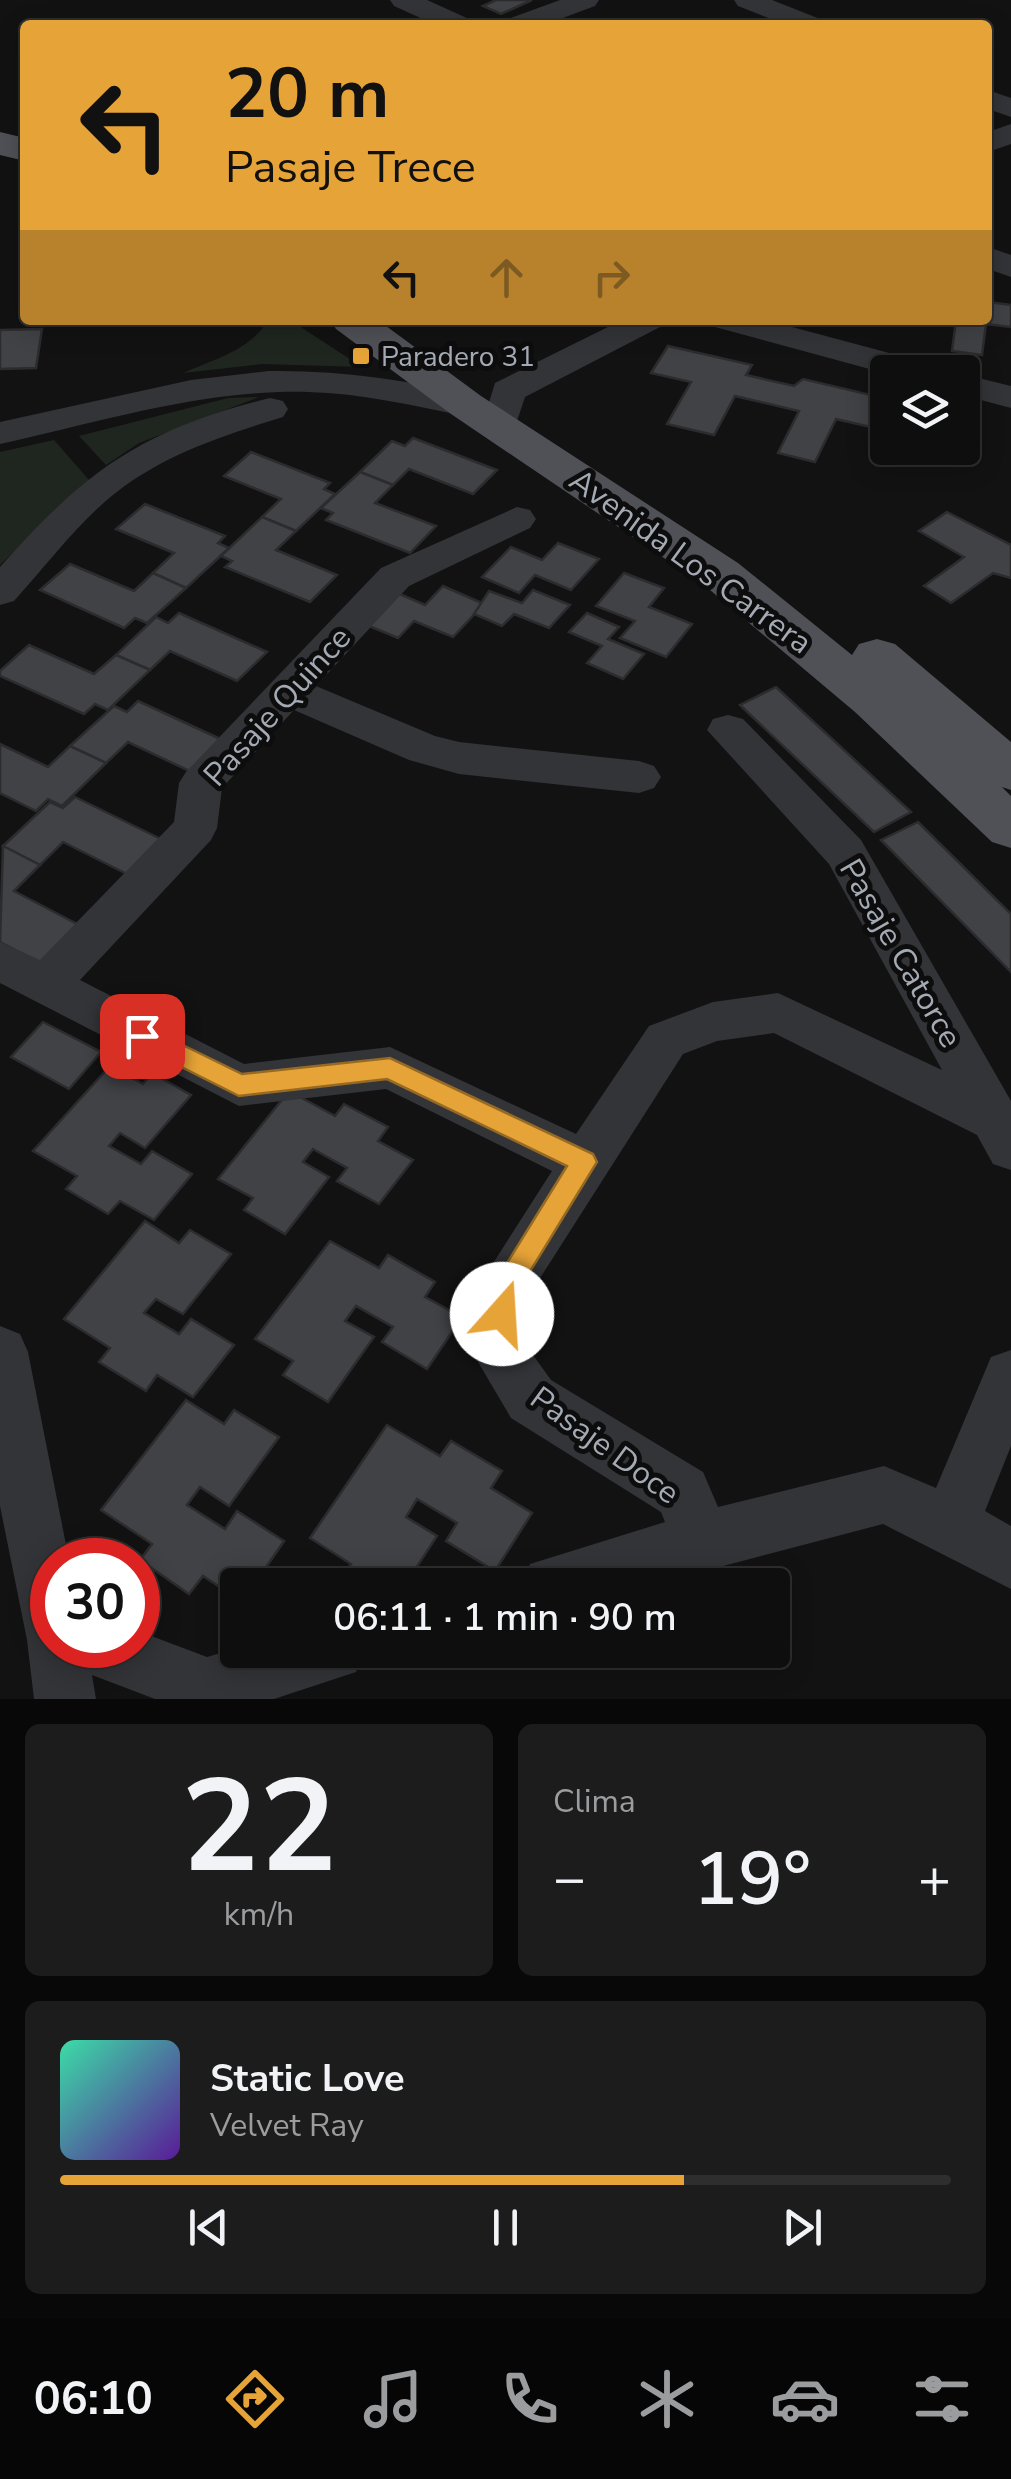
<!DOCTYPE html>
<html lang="es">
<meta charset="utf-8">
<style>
:root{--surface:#0e0e0e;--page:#1c1c1c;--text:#f1f3f6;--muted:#9b9c9e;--line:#2e2e2e;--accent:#e6a337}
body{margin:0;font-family:"Nunito Sans",sans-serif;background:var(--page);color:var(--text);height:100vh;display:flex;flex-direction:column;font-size:38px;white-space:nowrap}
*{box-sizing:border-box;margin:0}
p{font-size:32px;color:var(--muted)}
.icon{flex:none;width:55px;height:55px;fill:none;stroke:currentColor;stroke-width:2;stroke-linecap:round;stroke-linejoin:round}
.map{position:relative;height:1699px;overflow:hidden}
.side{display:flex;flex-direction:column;gap:25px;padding:25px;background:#080808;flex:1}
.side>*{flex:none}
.banner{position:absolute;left:20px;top:20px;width:972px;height:305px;border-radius:10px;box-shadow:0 5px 25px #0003,0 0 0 2px var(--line);background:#e6a337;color:#111;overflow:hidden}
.tools{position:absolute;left:870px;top:355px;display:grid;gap:20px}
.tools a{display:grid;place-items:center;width:110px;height:110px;border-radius:10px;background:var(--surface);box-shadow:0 5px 25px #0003,0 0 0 2px var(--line);font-size:50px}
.speed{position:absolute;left:30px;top:1538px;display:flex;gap:20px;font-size:50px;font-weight:700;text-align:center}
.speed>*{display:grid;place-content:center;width:130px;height:130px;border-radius:50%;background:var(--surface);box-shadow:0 5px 25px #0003,0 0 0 2px var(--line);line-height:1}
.speed .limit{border:15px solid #d22;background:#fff;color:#111}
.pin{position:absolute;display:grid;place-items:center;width:85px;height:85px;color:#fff;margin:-42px;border-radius:20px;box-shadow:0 5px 15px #0006}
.me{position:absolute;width:110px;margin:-55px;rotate:19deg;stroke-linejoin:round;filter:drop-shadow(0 0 8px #0008)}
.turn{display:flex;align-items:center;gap:35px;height:210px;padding:0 40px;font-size:45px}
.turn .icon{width:130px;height:130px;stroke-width:2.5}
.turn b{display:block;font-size:70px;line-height:85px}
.lanes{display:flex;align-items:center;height:95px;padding:0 40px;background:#0003;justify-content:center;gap:50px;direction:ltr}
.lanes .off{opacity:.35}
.big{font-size:75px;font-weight:600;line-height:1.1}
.side .tile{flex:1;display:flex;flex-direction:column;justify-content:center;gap:15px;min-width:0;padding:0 35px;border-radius:15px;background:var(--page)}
.side .dial{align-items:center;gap:0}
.dial b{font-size:130px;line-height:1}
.song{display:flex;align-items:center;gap:30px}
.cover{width:120px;height:120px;border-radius:15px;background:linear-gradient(135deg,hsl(160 70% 55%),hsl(270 70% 35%))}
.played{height:10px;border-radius:5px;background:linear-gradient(90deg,var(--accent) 70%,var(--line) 70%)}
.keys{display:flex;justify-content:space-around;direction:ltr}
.heat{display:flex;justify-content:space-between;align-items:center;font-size:55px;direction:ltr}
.side .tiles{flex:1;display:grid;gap:25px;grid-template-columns:1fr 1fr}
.tile:last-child{grid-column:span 2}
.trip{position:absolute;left:220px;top:1568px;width:570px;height:100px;border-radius:10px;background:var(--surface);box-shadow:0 5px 25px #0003,0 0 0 2px var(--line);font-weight:600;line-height:100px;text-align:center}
.dock{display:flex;height:160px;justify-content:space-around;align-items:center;background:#060606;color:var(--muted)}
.dock .icon{width:70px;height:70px}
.dock .selected{color:var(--accent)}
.dock b{font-size:45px;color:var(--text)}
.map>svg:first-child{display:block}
</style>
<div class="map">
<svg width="1011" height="1699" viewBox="0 0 1011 1699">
<rect width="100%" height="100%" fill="#121213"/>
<g fill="#1f261f">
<path d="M268,320H290L362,367L262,364L183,373C213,360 251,350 268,320Z"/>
<path d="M259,397L139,443L106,465L79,436L228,398Z"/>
<path d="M54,440L89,480L0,565V452Z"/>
</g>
<g fill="#414246" stroke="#2c2c2f" stroke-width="2.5">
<path d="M496,0H532L501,14L483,6Z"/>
<path d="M988,302L1011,305V327L986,324L982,355L952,351L956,320H988Z"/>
<path d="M42,329L36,368L0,369V330Z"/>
<path d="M668,346L752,365L746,375L794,386L803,379L888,399L875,428L836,419L815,462L778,453L799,411L735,396L714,435L667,424L691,382L651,373Z"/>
<path d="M413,438L497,470L473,494L409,469L393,485L360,472L392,441L405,446Z"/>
<path d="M251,452L330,483L324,489L335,494L296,531L262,517L281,499L224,476Z"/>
<path d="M360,472L393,485L375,503L436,526L410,553L326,520L333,513L321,508Z"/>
<path d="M145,504L225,536L218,543L229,548L186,588L153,573L174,553L116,529Z"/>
<path d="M947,512L1011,545V578L993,573L951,603L924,586L964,557L919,531Z"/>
<path d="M262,517L296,531L276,550L337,575L310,602L225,567L232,561L221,556Z"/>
<path d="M558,543L599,559L571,590L535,575L519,593L482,577L511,547L542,560Z"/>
<path d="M70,564L134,591L153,573L186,588L147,623L135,618L124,628L40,590Z"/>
<path d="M624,573L664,588L649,607L692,624L666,657L620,638L635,621L596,606Z"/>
<path d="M443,586L484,604L453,637L414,621L398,638L362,623L393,591L425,605Z"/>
<path d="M533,590L570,605L549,628L514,614L502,626L474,614L489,591L522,603Z"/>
<path d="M179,613L267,652L237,681L170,651L150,670L116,655L156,617L168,623Z"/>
<path d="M587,613L619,627L608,639L644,654L623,679L587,663L602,646L569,632Z"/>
<path d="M29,645L94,674L116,655L150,670L108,710L95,704L84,714L0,676V671Z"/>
<path d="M776,687L911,812L874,832L740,705Z"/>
<path d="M138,701L229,743L198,775L128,742L106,763L70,746L114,706L127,712Z"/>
<path d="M0,744L48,767L70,746L106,763L62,806L48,799L36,811L0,793Z"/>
<path d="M75,797L169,843L135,878L63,842L40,865L3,846L50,802L63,808Z"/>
<path d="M918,822L1011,914V972L881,840Z"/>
<path d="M3,846L40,865L14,891L81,926L44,965L0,942Z"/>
<path d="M43,1022L101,1052L69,1089L11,1057Z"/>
<path d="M110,1066L143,1084L152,1073L191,1095L145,1148L120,1133L109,1146L141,1164L152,1151L192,1174L154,1220L120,1201L108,1214L66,1189L77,1176L33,1151Z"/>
<path d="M289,1091L335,1116L344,1104L388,1127L378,1141L413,1160L379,1204L337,1181L347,1168L313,1149L303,1162L329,1177L285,1234L244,1210L253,1198L218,1179Z"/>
<path d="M145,1221L179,1243L190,1230L231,1254L183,1314L156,1299L144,1313L179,1334L191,1319L234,1345L193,1397L157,1375L146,1391L99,1362L110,1348L64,1319Z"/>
<path d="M330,1241L379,1268L388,1255L435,1282L425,1297L462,1317L427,1369L382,1342L393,1327L356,1306L345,1321L374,1337L328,1402L283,1375L293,1361L255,1339Z"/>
<path d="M186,1400L224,1424L234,1410L279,1437L229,1506L200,1487L187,1505L225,1529L237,1511L284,1541L254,1585H238V1599L203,1576L189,1594L140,1560L152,1544L101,1510Z"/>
<path d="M387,1425L440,1456L451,1441L502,1471L491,1488L532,1513L495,1571L446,1541L457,1523L417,1499L406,1517L437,1536L405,1585H349L341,1579L351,1564L310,1538Z"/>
</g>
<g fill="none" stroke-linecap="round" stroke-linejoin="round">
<g fill="#333438" fill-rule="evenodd">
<path d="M390,0H427L469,19L473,25H436L394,6Z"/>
<path d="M560,0H599L595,6L544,25H504L508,19Z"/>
<path d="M734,0H772L820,19L824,25H786L738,6Z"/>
<path d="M988,90L1011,98V117L988,109Z"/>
<path d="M1011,124V144L988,152V132Z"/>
<path d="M988,247L1011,255V277L988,269Z"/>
<path d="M622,320H665L660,327L525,397L513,433L500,436L487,433L482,425L495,383Z"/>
<path d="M710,320H766L934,365L940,372L888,374L715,327Z"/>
<path d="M269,371C340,370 410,380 479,397L484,405L479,413L466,416C414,406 361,393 308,392C203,389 101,422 0,444V422L191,380Z"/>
<path d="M962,374L1011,386V408L962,395Z"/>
<path d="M270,398L283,401L288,409L283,417C221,436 159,456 108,499C73,529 45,567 14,601L0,605V567C86,470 142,430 270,398Z"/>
<path d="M517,507L530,510L536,519L530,528L409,586L316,686L435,736L459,742L639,761L654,766L661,777L654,788L639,793L459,774L409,760L294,710L222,788L217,828L211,840L80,980L244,1064L390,1047L576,1134L649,1026L713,1002L778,993L942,1070L829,864L707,730L713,719L728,715L743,719L861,840L1011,1101V1170L993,1164L977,1135L774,1033L717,1041L683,1054L528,1297L533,1355L551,1380L703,1472L718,1507L884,1466L936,1488L991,1357L1011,1350V1446L985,1511L1011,1526V1589L883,1524L651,1585H521L530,1564L665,1522L661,1512L511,1418L478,1362L474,1293L552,1171L386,1089L239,1106L0,983V942L40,960L174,822L179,783L186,772L381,568Z"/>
<path d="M0,1326L20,1334L28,1352L69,1560H52V1645H138V1631L207,1657L238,1648L365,1650L356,1672L274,1699H155L92,1675L96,1699H34L27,1640L0,1506Z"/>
</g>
<g fill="#4f5157" fill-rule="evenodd">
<path d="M0,132L25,138V161L0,155Z"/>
<path d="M330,320H378L481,396L738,563L852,655L859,644L877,639L895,644L1011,742V790L1002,787L1011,796V848L992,842L855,712L704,585L451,414L336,329Z"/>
</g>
</g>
<path fill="#e6a337" stroke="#966a24" stroke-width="2.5" d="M142,1025L242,1074L390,1058L593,1154L597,1162L515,1296L511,1322L502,1326L492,1322L488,1294L567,1166L387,1079L239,1096L134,1043L130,1036L134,1028Z"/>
<rect fill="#e6a337" stroke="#0d0d0e" stroke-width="4" x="351" y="346" width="20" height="20" rx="5"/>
<g text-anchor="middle" stroke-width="10" stroke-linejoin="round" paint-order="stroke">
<g font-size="28" fill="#a4aab3" stroke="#0d0d0e" text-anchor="start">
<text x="381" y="366">Paradero 31</text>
</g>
<g font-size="32" fill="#a4aab3" stroke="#0d0d0e">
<text transform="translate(691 561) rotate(36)" y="11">Avenida Los Carrera</text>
<text transform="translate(277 706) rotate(-48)" y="11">Pasaje Quince</text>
<text transform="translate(901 953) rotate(60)" y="11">Pasaje Catorce</text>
<text transform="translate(605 1445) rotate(36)" y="11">Pasaje Doce</text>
</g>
</g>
</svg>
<div class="tools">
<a><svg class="icon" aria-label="layers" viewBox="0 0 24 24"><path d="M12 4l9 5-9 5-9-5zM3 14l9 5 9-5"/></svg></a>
</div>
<div class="speed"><div class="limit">30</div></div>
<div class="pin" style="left:142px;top:1036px;background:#d93025"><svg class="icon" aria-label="arrive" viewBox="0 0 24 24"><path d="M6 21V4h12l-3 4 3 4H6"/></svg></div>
<svg class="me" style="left:502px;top:1314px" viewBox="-20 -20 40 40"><circle r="19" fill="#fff"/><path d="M0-13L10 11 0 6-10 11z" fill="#e6a337"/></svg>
<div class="trip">06:11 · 1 min · 90 m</div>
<div class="banner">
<div class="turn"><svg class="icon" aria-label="left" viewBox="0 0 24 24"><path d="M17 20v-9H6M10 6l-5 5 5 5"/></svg><div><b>20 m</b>Pasaje Trece</div></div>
<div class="lanes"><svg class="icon" aria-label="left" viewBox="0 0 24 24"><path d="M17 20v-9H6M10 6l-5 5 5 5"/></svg><svg class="icon off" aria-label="ahead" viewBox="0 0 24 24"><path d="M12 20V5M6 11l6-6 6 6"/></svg><svg class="icon off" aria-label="right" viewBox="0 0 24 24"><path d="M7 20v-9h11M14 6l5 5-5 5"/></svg></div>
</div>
</div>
<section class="side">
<div class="tiles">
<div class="tile dial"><b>22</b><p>km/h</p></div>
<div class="tile"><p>Clima</p>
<div class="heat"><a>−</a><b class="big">19°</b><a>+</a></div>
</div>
<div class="tile">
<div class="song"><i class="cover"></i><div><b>Static Love</b><p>Velvet Ray</p></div></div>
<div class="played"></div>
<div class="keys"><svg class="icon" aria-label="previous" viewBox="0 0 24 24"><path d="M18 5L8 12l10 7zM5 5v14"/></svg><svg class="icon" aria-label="pause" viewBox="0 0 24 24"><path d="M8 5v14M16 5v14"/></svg><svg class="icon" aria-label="next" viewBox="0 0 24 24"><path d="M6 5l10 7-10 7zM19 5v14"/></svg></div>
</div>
</div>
</section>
<nav class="dock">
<b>06:10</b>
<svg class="icon selected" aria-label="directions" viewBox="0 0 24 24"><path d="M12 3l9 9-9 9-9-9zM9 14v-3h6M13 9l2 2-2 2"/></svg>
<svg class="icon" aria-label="music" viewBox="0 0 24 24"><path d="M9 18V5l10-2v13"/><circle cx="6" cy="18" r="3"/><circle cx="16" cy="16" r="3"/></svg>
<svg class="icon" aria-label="phone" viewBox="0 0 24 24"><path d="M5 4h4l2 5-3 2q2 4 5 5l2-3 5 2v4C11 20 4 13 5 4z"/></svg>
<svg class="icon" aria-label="climate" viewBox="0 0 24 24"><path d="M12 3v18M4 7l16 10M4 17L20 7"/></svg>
<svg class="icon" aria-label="car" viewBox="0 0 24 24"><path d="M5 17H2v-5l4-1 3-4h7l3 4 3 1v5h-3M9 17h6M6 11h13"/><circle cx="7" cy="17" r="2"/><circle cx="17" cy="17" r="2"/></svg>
<svg class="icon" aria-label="filters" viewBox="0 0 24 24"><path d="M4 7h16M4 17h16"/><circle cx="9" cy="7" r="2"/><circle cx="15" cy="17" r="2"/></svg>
</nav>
